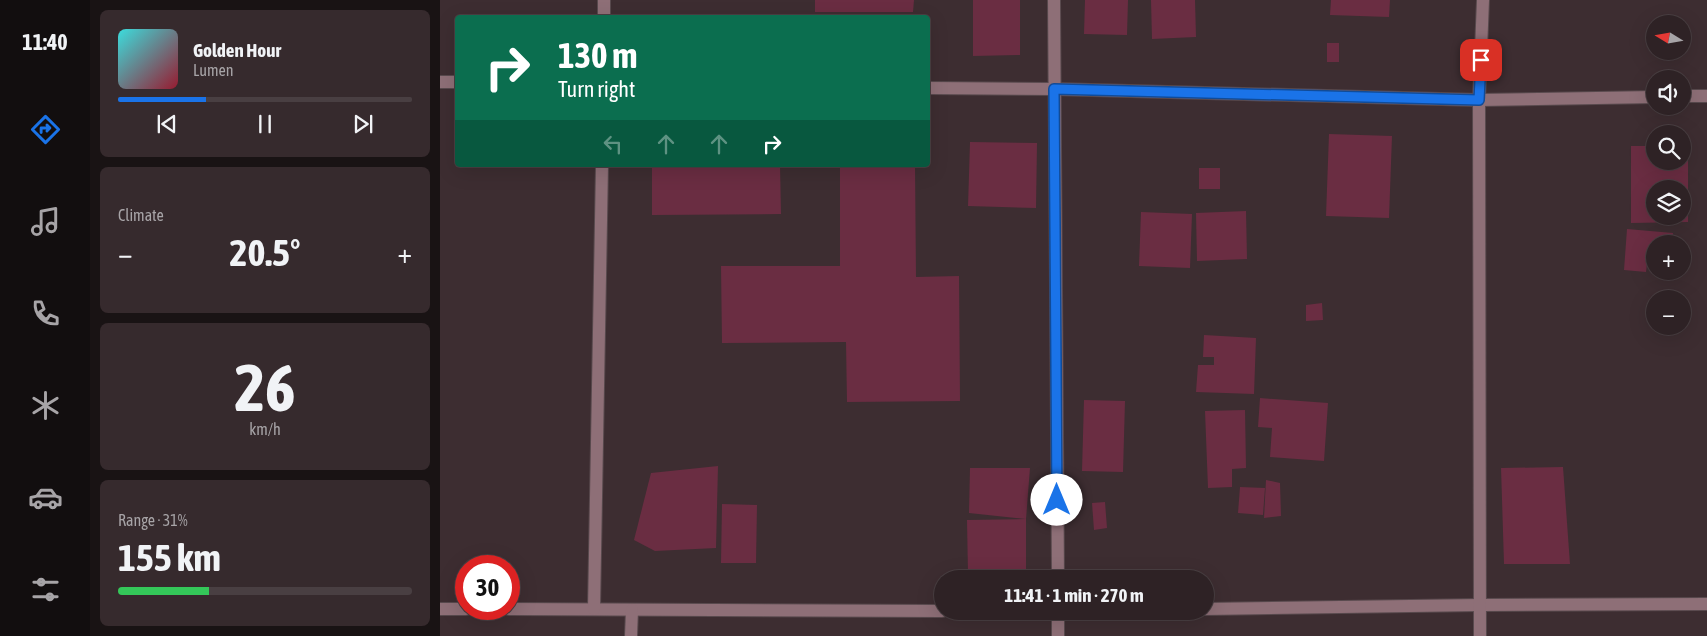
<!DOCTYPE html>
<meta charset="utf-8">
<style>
:root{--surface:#2e2225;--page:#362a2d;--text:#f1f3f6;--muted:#a7a4a7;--line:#493f42;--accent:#1a73e8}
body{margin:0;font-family:"Asap Condensed",sans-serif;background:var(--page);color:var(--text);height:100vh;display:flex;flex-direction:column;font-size:19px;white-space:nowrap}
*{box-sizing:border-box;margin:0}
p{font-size:16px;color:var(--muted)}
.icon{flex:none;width:28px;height:28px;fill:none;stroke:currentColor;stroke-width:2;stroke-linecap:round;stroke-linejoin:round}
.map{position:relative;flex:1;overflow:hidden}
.panel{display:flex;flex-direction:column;gap:10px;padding:10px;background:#191314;width:350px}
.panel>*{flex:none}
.top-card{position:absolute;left:15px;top:15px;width:475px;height:152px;border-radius:5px;box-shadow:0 5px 20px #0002,0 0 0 1px var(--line);background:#0b6e4f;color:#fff;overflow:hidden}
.needle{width:32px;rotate:281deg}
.buttons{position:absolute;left:1206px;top:15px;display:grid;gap:10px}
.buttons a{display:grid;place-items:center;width:45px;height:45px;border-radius:50%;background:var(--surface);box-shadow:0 5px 20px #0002,0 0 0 1px var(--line);font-size:25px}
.speed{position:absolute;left:15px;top:555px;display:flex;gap:10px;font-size:25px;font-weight:700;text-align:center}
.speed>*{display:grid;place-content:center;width:65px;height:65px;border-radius:50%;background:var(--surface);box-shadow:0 5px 20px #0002,0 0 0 1px var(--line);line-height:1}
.speed .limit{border:8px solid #d22;background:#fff;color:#111}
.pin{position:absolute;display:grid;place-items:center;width:42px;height:42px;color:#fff;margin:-21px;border-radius:10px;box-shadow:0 2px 8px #0006}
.me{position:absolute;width:55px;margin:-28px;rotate:0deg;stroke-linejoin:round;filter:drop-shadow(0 0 4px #0008)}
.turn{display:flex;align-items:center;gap:18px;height:105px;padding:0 20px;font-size:22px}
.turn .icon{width:65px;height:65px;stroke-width:2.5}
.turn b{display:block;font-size:35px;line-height:42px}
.lanes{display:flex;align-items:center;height:48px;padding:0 20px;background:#0003;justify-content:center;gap:25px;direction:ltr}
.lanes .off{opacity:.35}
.big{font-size:38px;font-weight:700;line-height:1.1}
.panel .tile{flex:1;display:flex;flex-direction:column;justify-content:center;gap:8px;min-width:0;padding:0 18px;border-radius:8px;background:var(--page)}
.panel .dial{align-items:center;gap:0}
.dial b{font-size:65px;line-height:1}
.song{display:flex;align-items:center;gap:15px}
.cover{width:60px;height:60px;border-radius:8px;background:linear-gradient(135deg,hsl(180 70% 55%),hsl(350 70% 35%))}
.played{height:5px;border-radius:2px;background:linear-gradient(90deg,var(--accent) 30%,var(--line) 30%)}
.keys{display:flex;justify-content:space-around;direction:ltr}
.heat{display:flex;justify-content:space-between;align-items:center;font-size:28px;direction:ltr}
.charge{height:8px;border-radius:4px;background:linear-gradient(90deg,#34c759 31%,var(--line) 0)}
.trip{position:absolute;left:494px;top:570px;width:280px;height:50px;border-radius:25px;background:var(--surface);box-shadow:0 5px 20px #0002,0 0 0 1px var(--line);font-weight:700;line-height:50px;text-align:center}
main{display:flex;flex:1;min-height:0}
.tabs{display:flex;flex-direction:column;width:90px;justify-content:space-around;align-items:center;background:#120e0f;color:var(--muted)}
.tabs .icon{width:35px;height:35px}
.tabs .on{color:var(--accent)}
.tabs b{font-size:22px;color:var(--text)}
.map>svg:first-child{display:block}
</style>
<main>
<nav class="tabs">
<b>11:40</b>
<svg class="icon on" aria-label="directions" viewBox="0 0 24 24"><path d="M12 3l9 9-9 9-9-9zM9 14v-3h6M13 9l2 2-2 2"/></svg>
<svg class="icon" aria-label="music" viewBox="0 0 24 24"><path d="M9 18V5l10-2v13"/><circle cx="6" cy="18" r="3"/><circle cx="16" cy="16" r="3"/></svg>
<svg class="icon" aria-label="phone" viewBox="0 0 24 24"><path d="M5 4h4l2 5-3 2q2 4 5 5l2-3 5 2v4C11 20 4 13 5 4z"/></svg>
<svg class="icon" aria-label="climate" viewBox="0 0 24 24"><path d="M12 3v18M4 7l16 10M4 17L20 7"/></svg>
<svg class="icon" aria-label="car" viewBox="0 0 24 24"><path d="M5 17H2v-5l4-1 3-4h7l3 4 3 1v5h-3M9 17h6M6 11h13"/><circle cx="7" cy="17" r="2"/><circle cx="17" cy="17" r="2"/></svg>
<svg class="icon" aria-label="filters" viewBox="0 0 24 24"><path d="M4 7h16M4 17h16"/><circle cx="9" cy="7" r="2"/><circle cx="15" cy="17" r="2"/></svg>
</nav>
<section class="panel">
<div class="tile">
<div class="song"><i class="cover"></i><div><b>Golden Hour</b><p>Lumen</p></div></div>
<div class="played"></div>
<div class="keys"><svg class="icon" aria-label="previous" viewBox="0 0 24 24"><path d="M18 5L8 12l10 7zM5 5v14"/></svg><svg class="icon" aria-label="pause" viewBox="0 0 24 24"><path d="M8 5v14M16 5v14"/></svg><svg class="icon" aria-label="next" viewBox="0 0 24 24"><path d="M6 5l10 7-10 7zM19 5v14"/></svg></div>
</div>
<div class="tile"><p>Climate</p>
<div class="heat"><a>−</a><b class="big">20.5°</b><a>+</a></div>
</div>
<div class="tile dial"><b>26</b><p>km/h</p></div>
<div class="tile"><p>Range · 31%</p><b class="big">155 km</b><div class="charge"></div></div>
</section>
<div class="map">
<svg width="1267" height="636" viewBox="0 0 1267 636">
<rect width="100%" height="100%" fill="#3d2d31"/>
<g fill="#6a2d42" fill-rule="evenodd">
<path d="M375,0H474L473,12H375Z"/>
<path d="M533,0H580V55L533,56Z"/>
<path d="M645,0H688L687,35L644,34Z"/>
<path d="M711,0H755L756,37L712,39Z"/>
<path d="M891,0H950L949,17L890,15Z"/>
<rect x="887" y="43" width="12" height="19"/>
<path d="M889,134L952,136L949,218L886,216Z"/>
<path d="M530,142L597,143L596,208L528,206Z"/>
<path d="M1191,146H1215V161H1242V146H1248V222L1191,223ZM1215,189H1242V216H1215Z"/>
<path d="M212,165H340L341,214L212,215Z"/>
<path d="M400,165H475L476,277L519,276L520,401L407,402L406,342L282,343L281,266H400Z"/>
<rect x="759" y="168" width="21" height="21"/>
<path d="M806,211L807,259L757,261L756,213Z"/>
<path d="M701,212L752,214L750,268L699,266Z"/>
<path d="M1187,229L1233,233L1232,244H1215V263H1207L1206,272L1184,270Z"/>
<path d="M882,303L883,320L866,321V305Z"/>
<path d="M764,335L816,338L814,394L756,392L758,365H774V357H763Z"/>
<path d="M820,398L888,403L884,461L830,457L832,428L818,427Z"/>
<path d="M644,400L685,401L683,472L642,471Z"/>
<path d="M805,410L806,468L792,469V487L768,488L765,411Z"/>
<path d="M278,466L276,548L215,551L194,540L211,473Z"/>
<path d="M1123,467L1130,564H1064L1061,468Z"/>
<path d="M530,468H590L586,519L529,513Z"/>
<path d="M826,480L840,483L841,516L824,518Z"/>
<path d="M800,487L825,488L823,515L798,513Z"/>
<path d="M665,502L667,528L654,530L652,503Z"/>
<path d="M282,504L317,505L316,563H281Z"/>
<path d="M586,519V572L528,574L527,520Z"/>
</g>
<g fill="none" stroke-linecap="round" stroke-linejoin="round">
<defs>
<g id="minor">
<path d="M164,0V18"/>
<path d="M614,0L618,579"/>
<path d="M0,82H18"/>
<path d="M488,88L614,89L1039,100L1215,97"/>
<path d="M1242,96H1267"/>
<path d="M0,609H26"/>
<path d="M69,609L502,611"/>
<path d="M154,609L162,165"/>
<path d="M765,609L1040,605L1267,604"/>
<path d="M191,636L192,610"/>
<path d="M618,636V611"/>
<path d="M1040,636L1039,100L1043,0"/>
</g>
</defs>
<use href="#minor" stroke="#58494d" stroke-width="14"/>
<use href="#minor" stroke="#8e6f77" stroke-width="12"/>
</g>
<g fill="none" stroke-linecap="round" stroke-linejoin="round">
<defs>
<path id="route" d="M617,500L614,89L1039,100L1041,60"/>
</defs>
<use href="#route" stroke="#114b97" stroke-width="12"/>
<use href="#route" stroke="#1a73e8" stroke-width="9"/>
</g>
</svg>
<div class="buttons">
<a><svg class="needle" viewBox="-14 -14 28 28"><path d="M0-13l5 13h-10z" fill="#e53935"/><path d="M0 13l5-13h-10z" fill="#a7a4a7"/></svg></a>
<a><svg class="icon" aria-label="sound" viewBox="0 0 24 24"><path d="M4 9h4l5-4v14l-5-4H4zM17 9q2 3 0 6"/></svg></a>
<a><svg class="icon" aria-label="search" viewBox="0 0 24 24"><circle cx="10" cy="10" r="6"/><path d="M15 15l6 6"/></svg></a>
<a><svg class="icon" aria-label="layers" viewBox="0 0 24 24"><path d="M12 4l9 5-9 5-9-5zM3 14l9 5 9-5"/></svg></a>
<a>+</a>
<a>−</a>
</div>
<div class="speed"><div class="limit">30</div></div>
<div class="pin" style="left:1041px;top:60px;background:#d93025"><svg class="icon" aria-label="arrive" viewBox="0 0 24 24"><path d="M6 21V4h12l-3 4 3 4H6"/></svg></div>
<svg class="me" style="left:617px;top:500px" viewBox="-20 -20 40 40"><circle r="19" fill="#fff"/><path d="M0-13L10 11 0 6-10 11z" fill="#1a73e8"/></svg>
<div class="trip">11:41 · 1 min · 270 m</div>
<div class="top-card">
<div class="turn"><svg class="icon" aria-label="right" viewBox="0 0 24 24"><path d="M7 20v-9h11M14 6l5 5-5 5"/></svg><div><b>130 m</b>Turn right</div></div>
<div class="lanes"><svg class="icon off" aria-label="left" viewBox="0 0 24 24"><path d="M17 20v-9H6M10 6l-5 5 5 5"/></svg><svg class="icon off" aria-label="ahead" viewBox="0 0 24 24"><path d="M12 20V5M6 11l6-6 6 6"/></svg><svg class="icon off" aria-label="ahead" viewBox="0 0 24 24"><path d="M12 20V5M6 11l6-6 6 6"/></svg><svg class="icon" aria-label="right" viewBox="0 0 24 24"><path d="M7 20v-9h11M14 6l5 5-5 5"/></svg></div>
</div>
</div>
</main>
